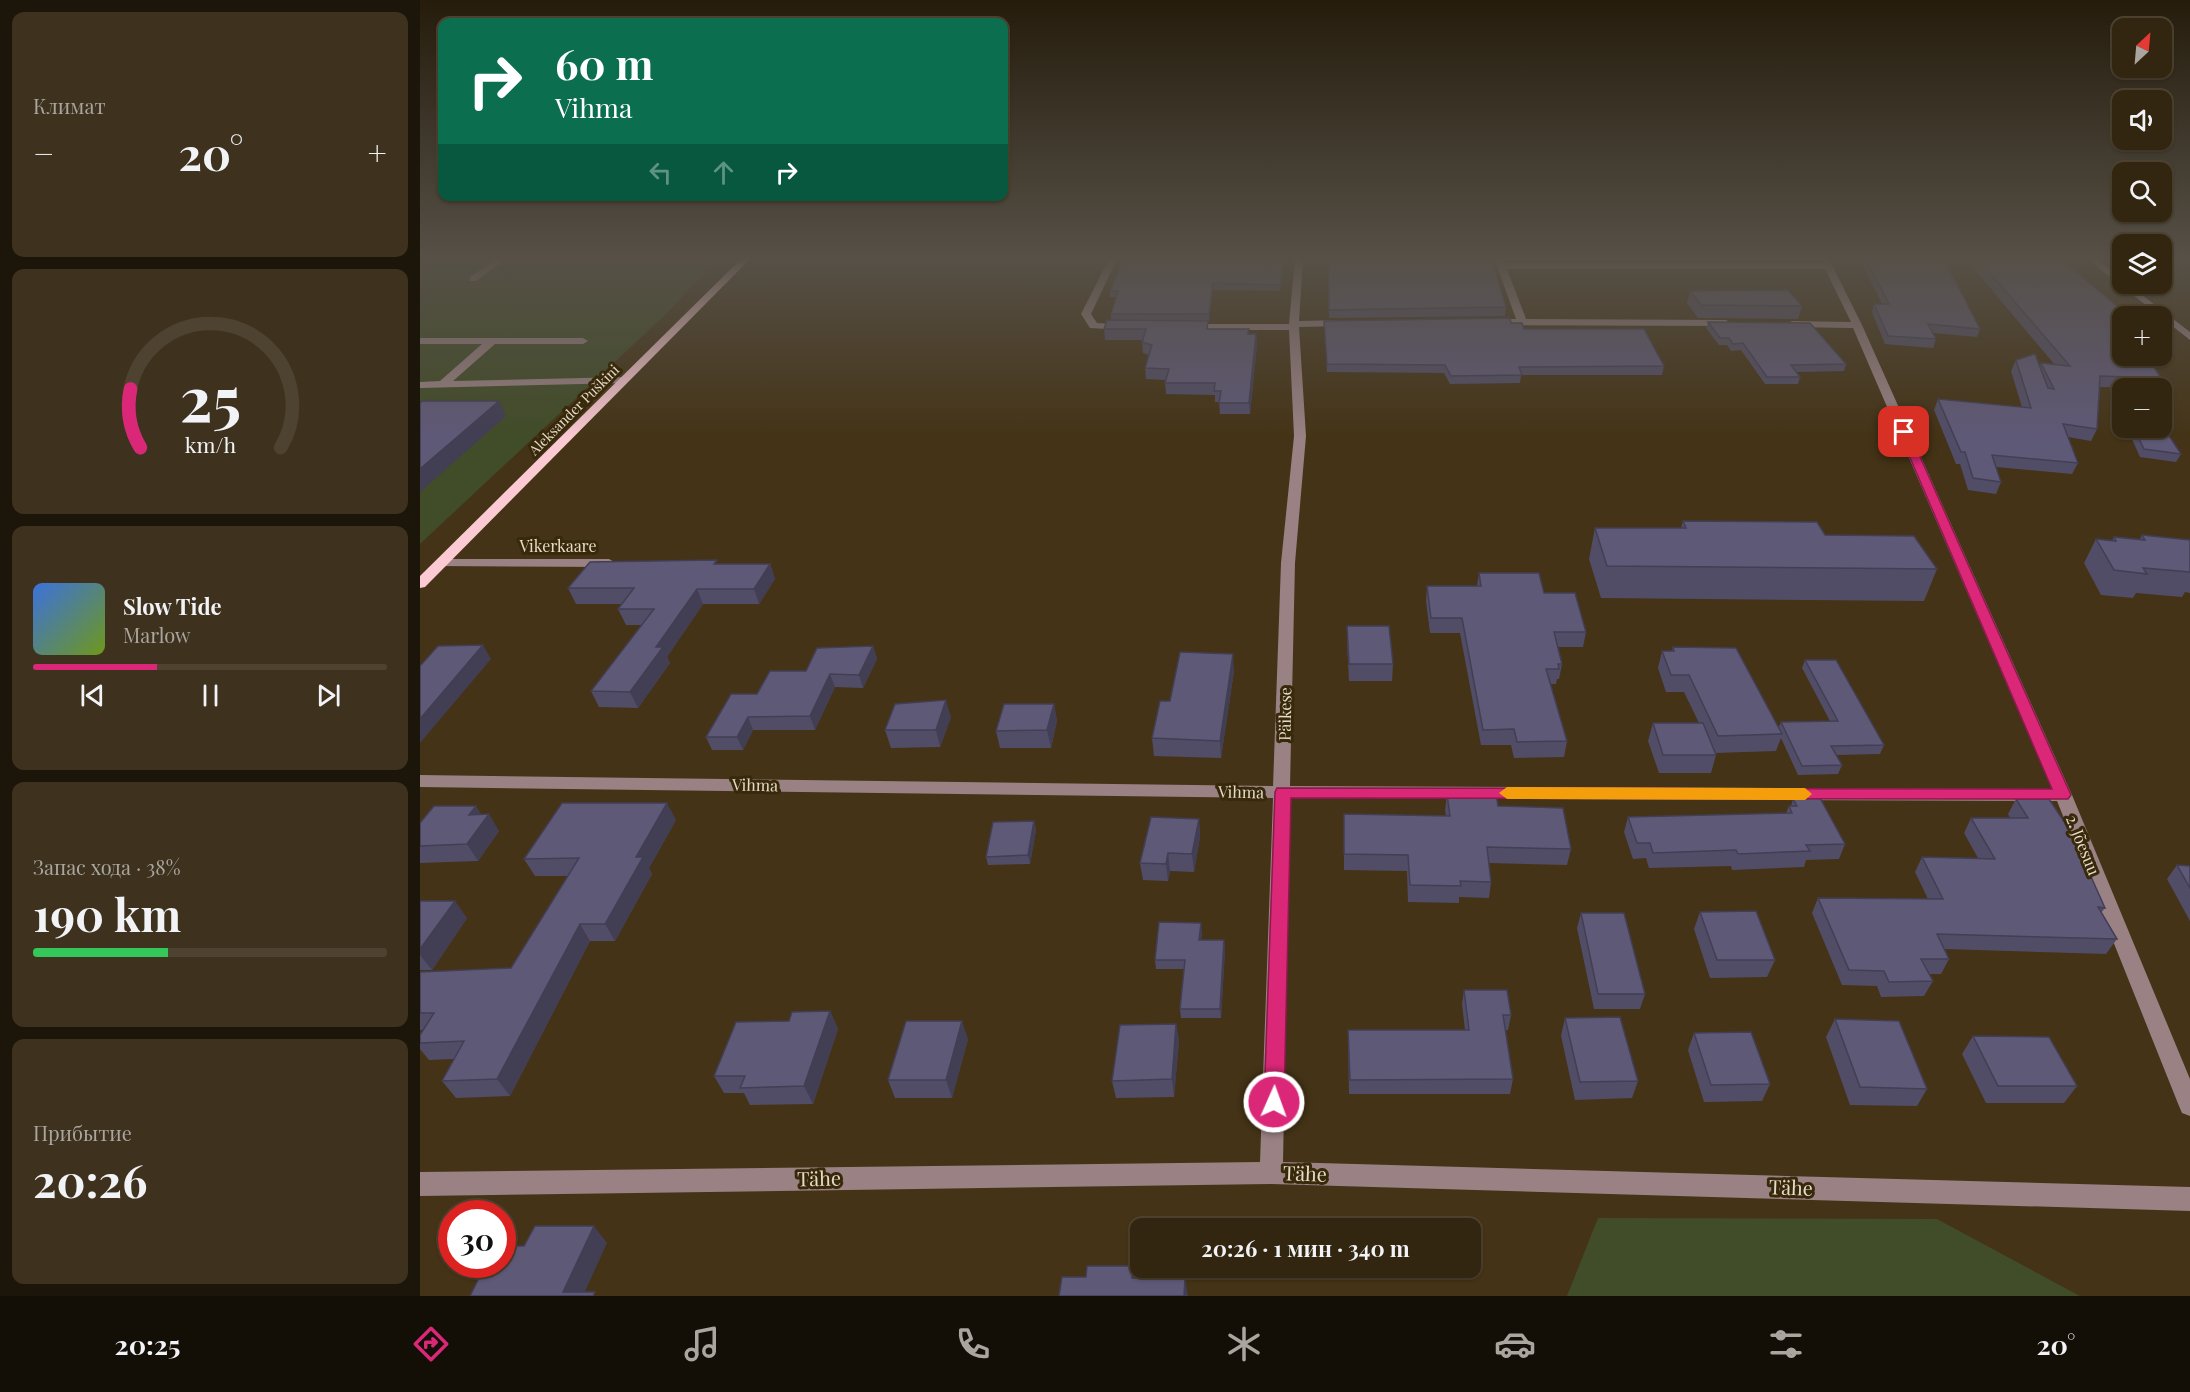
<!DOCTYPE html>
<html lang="ru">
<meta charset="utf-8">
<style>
:root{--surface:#332610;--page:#3e321e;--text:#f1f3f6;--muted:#a9a59f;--line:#4e4330;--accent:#db2777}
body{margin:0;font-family:"Playfair Display",serif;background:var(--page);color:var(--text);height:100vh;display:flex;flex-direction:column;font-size:22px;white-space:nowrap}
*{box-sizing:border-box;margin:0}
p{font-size:20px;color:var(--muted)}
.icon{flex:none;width:33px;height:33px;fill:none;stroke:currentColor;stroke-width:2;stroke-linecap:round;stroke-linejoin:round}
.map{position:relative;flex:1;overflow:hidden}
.drawer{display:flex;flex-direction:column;gap:12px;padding:12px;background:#1c1509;width:420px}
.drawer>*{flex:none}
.guide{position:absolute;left:18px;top:18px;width:570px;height:183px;border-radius:12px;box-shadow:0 2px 4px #0004,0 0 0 2px var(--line);background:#0b6e4f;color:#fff;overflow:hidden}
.needle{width:39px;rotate:26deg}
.tools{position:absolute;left:1692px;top:18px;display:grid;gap:12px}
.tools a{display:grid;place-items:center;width:60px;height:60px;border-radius:12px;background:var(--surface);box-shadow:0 2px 4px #0004,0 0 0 2px var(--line);font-size:30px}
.speed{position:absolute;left:18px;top:1200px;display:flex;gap:12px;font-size:30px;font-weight:700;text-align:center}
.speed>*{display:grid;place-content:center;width:78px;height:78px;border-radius:50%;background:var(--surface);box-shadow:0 2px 4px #0004,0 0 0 2px var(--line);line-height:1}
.speed .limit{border:9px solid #d22;background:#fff;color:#111}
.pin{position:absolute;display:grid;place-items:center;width:51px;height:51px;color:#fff;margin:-26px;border-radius:12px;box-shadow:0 3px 9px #0006}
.me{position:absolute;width:66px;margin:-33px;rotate:2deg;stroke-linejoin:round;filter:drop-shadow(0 0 4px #0008)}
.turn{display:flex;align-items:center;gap:21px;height:126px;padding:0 18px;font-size:27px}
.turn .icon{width:78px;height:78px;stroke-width:2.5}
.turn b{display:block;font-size:42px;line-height:51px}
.lanes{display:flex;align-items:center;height:57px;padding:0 18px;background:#0003;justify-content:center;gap:30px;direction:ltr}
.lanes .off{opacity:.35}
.big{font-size:45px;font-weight:700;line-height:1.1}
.drawer .widget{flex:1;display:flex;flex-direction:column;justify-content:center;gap:9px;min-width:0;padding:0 21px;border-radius:12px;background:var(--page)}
.drawer .dial{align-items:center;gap:0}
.dial svg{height:156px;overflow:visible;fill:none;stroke:var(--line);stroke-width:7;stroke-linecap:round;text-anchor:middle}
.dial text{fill:var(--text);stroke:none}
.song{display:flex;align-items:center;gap:18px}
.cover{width:72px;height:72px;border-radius:9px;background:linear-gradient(135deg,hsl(220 70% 55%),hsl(80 70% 35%))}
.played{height:6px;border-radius:3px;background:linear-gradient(90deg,var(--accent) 35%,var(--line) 35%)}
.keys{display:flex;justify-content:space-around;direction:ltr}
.heat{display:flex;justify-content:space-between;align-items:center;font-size:33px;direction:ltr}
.charge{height:9px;border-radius:4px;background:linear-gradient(90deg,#34c759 38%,var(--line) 0)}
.trip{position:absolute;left:710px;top:1218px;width:351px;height:60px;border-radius:12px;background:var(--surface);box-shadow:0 2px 4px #0004,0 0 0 2px var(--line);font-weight:700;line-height:60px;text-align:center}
.dock{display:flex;height:96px;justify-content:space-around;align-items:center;background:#140f06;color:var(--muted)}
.dock .icon{width:42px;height:42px}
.dock .current{color:var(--accent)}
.dock b{font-size:27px;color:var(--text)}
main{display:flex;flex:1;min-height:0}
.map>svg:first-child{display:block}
</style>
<main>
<section class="drawer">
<div class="widget"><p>Климат</p>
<div class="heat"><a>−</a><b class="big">20°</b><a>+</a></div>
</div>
<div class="widget dial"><svg viewBox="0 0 100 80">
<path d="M14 69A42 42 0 1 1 86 69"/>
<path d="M14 69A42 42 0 0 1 9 39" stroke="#db2777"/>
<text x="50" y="56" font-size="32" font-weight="700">25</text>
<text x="50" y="72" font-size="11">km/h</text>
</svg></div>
<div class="widget">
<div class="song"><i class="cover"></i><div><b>Slow Tide</b><p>Marlow</p></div></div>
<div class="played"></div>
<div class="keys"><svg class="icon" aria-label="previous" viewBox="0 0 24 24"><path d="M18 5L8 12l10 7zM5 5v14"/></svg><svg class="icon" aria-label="pause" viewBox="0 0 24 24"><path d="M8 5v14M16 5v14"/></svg><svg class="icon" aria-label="next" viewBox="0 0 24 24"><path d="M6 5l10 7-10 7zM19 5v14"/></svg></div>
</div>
<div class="widget"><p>Запас хода · 38%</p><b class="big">190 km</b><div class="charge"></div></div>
<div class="widget"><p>Прибытие</p><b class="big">20:26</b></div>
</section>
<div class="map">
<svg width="1770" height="1296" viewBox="0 0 1770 1296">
<rect width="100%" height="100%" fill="#443316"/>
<g fill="#414c28">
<path d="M0,257H299L246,314L0,544Z"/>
<path d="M1178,1218L1517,1219L1660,1296H1147Z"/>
</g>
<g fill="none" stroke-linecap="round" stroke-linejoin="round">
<g fill="#998184" fill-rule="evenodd">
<path d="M80,257H89L56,281H50V277Z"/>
<path d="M690,257H698L671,314L677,323L707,325L708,327L703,330L670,328L661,314Z"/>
<path d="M875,257H883L879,321L922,320L927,323L922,326L879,327L886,436L875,563L870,786L1632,789L1433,328L1372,327L1367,324L1372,321L1431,322L1405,269H1087L1106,319L1306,320L1311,323L1306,326L1072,325L1067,322L1072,319H1096L1077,266L1075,259L1078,257H1082L1085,263H1403L1400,257H1408L1442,325L1652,795L1770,1079V1116L1762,1113L1759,1106L1637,801L870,798L863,1162L1770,1187V1211L851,1184L0,1196V1172L840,1162L853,798L0,787V775L853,786L861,563L874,436L869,330H769L764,327L769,324H869Z"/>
<path d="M1665,257H1674L1702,279V284H1708L1770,332V340Z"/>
<path d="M0,338H163L168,341L163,344H75L33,381L205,377L210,380L205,383L0,388V382L20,381L62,344H0Z"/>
<path d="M21,559H189L196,563L189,567L16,566L14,563Z"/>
</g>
<path fill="#fbcad2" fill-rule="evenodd" d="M323,257H332L5,587L0,588V576Z"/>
</g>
<g fill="#524d67">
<path d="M865,257L860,291L793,290L789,321H788V329H829V334H836L837,345L830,414H800L799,402H795V395L746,394L745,383L746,380L726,379L725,368L729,355L723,353L722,340H685L684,329L691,320V314L696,297H690V291Z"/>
<path d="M908,257H1074H1071L1086,307L1085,316L909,318Z"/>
<path d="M1439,257H1523L1560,329L1557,337L1513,333L1516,339L1513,348L1465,344L1452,312L1454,304H1462Z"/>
<path d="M1544,257H1638L1741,378L1735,388L1680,387L1677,429L1671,441L1648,437L1658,463L1652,474L1576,467L1581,482L1576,494L1548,490L1540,464H1536L1514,410L1518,399L1602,407L1591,371L1596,360L1620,366L1621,363L1635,365Z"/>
<path d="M1270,291L1382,306L1378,319L1278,318L1267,303Z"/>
<path d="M904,321L1091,323L1104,329L1244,366L1242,375H1101L1100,383L1030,384L1024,373L907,372Z"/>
<path d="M1288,322L1426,364L1424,371L1377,372L1380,377L1378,384H1345L1321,350L1311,351L1307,345H1299L1286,328Z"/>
<path d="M1707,428H1742L1761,454L1756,462L1720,457Z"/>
<path d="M1263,521L1405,535L1517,569L1504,601L1181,598L1169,559L1175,528H1261Z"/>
<path d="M1722,535L1770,540V593L1765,592L1762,597L1716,593L1713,598L1681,595L1664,563L1676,539L1692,541L1694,537L1720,539Z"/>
<path d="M298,564H350L355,579L339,604H283L247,657L250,663L218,708L179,707L171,691L222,625H206L198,609L202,604H156L148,588Z"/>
<path d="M1059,573L1124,593L1166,632L1163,647H1138L1142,664L1139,679H1137L1136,684H1130L1147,741L1144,757L1094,758L1091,745H1061L1040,633H1010L1006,601L1007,586H1057Z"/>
<path d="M927,626L973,664L972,681H929L927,643Z"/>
<path d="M453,646L457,659L443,688L415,687L395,730H333L323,750H292L286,737L386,671Z"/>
<path d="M1253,647L1359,727L1361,722L1410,721L1382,668L1385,660L1464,745L1460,754L1416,755L1422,765L1418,774L1378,775L1361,738L1356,751L1295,753L1296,755L1291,773H1239L1228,741L1233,723H1279L1264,692H1246L1238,668L1242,651H1252Z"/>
<path d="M814,671L801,758L734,756L732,738Z"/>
<path d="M634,704L637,721L631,748H580L576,731Z"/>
<path d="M531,717L520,747L471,748L465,730Z"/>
<path d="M1027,794L1078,806L1151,849L1147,865L1069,863L1071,882L1069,898L1039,897V903L988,902L987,871L924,870V814L1026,816L1025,810Z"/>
<path d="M1373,799L1425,844L1419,859L1386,860L1384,867L1312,870L1311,866L1229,868L1226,858L1213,859L1204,832L1208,817L1366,813L1369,806H1371Z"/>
<path d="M1596,799L1685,908L1681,913L1697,939L1686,954L1524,949L1529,959L1521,974H1509L1513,981L1504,996L1461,997L1457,986L1422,985L1392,913L1398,898L1508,899L1495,872L1502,857L1558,858L1544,833L1551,818H1590L1588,814Z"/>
<path d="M61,814L79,831L58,861L0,863V823Z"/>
<path d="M779,819L780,837L774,872L750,871L748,881L723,880L720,863Z"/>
<path d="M256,820L229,868L232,874L195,941H170L90,1096L36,1098L22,1081L34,1059L9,1060L0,1049V1035L3,1030H0V972L91,968L148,876H115L104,859Z"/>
<path d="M614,821L616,830L610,864L568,865L566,857Z"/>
<path d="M1757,865L1770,866V921L1747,879Z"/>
<path d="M0,901L47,918L12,970H0Z"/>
<path d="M1280,912L1355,960L1347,977L1290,978L1274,929Z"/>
<path d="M1161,913L1225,994L1220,1009H1174L1157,928Z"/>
<path d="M782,932L781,940H804L805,949L801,1018H761L760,1009L764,969H736L735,960Z"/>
<path d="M1044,990L1091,1015L1088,1030H1085L1093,1079L1090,1094H929L928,1044V1030H1045L1042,1004Z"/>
<path d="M410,1011L418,1029L393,1104L330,1105L324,1093H304L294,1076L369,1021Z"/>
<path d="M1145,1018L1218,1081L1212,1098L1155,1100L1141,1036Z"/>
<path d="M1415,1019L1507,1089L1497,1106L1430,1105L1406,1037Z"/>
<path d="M756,1024L759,1041L754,1097L696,1098L692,1081Z"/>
<path d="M1274,1033L1350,1084L1342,1101L1284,1102L1268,1050Z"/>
<path d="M1553,1036L1657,1086L1644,1103H1566L1542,1054Z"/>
<path d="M548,1039L532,1098H475L468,1080Z"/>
</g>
<g fill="#423e54">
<path d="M864,257H865L860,291V285Z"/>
<path d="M793,283V290L789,321V314Z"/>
<path d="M836,334L837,345L830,414L829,403Z"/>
<path d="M79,401L86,416L0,492V469Z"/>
<path d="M350,564L355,579L339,604L334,589Z"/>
<path d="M277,589L283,604L247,657L250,663L218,708L210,692L236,647Z"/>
<path d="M63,645L71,659L0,743V719Z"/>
<path d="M453,646L457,659L443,688L439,675Z"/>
<path d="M813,654L814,671L801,758L800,741Z"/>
<path d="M410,674L415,687L395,730L390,716Z"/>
<path d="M526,700L531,717L520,747L516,730Z"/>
<path d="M634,704L637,721L631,748L627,730Z"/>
<path d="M328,717L333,730L323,750L317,737Z"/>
<path d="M247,803L256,820L229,868L232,874L195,941L185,924L216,857Z"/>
<path d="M56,806L65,820L69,814L79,831L58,861L47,844L49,815Z"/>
<path d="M779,819L780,837L774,872L772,854Z"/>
<path d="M614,821L616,830L610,864L608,855Z"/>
<path d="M748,853L750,871L748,881L746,864Z"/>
<path d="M35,901L47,918L12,970L0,955V949Z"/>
<path d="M781,923L782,932L780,949L779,940Z"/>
<path d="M160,924L170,941L90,1096L77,1079Z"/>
<path d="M804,940L805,949L801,1018L800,1009Z"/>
<path d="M410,1011L418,1029L393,1104L384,1086Z"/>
<path d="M542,1021L548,1039L532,1098L526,1080Z"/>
<path d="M756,1024L759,1041L754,1097L752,1079Z"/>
<path d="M174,1226L187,1243L163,1296L143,1292Z"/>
<path d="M714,1266L717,1282L712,1278Z"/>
<path d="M765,1279L768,1296H764Z"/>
</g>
<g fill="#5f5978" stroke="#423e54" stroke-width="1.5">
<path d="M704,257H864L860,285L793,283L789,314H691L698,291H690Z"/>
<path d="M908,257H1071L1086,307L909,310Z"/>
<path d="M1445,257H1523L1560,329L1508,324L1516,339L1468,336L1454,304H1469Z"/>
<path d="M1556,257H1638L1697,306L1703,316H1702V356H1727L1741,378L1680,376L1677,429L1643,424L1658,463L1572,455L1581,482L1553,478L1545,452H1541L1518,399L1611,408L1596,360L1615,354L1628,388L1634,389L1621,363L1650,366Z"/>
<path d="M1368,290L1382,306L1281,305L1270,291Z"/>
<path d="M1090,318L1091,323H1102L1104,329H1224L1244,366L1099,367L1102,375L1031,376L1025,365L907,364L904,321Z"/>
<path d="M687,320L788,321L787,329H829L828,334H836L829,403H799L801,391H794L795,383H745L749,369L725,368L732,345L722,342L726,329H684Z"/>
<path d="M1288,322L1390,323L1426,364L1371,365L1380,377H1347L1323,343L1313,344L1309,338H1300Z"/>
<path d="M3,401H79L0,469V403Z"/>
<path d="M1742,425L1761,454L1724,449L1714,428H1742Z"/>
<path d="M1263,521L1397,522L1405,535L1494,536L1517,569L1187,566L1175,528H1266Z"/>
<path d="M1722,535L1770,540V572L1723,568L1727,574L1694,570L1676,539L1696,541L1694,537L1725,540Z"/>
<path d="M297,560L294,564H350L334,589H277L236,647H243L210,692L171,691L234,609H198L214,588H148L170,562Z"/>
<path d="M1059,573H1119L1124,593H1155L1166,632H1134L1142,664H1138L1139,669H1126L1147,741L1097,742L1094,729L1063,730L1042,618H1011L1007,586H1061Z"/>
<path d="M927,626H969L973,664H929Z"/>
<path d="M63,645L0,719V666L18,646Z"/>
<path d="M453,646L439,675L410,674L390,716L328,717L317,737H286L311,694H337L350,671H386L397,648Z"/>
<path d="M1253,647L1316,648L1362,734L1298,736L1269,675H1251L1242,651H1254Z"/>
<path d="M760,652L813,654L800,741L732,738L740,701H750Z"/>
<path d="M1385,660H1416L1464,745L1411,746L1422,765L1382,766L1361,722L1418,721Z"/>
<path d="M526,700L516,730H465L475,704Z"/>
<path d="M584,704H634L627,730L576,731Z"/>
<path d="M1233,723H1283L1296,755H1243Z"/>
<path d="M1027,794H1076L1078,806L1143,808L1151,849L1067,847L1071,882L1040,881L1041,886L990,885L988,855L924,854V814L1030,816Z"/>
<path d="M1400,798L1425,844L1386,845L1390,851L1318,854L1316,850L1233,853L1230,843H1217L1208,817L1372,813L1369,806H1377L1373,799Z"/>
<path d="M1596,799H1629L1651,832L1685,908L1678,907L1697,939L1517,934L1529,959H1501L1513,981L1469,982L1464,971L1429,970L1398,898L1523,899L1502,857L1575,859L1551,818H1608Z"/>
<path d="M142,803H247L216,857H223L185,924H160L77,1079L22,1081L44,1041L0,1043V1035L14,1013H0V972L91,968L159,858L104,859Z"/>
<path d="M14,806H56L49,815L69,814L47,844L0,846V823Z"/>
<path d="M731,817L779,819L772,854L748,853L746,864L720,863Z"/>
<path d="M614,821L608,855L566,857L573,822Z"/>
<path d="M1757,865L1770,866V888Z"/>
<path d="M0,901H35L0,949Z"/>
<path d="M1336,911L1355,960H1297L1280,912Z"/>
<path d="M1161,913H1204L1225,994H1178Z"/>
<path d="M739,922L781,923L779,940H804L800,1009H760L765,960H735Z"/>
<path d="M1044,990H1087L1091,1015H1083L1093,1079L930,1080L928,1030H1049Z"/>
<path d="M410,1011L384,1086L320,1088L325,1076H294L316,1022L369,1021L372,1012Z"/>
<path d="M1200,1017L1218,1081L1160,1082L1145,1018Z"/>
<path d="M1415,1019L1479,1021L1507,1089L1440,1087Z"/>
<path d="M486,1021H542L526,1080H468Z"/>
<path d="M756,1024L752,1079L692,1081L700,1025Z"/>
<path d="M1331,1032L1350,1084L1291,1085L1274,1033Z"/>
<path d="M1553,1036L1629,1037L1657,1086H1578Z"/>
<path d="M115,1226H174L143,1292H175L173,1296H50L66,1264H82V1246H104Z"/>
<path d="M667,1266H714L712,1278L765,1279L764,1296H639L642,1277H666Z"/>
</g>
<linearGradient id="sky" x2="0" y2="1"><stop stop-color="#251c0c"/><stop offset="0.59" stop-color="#565047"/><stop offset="1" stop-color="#565047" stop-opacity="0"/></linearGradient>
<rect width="1770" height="438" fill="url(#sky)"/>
<path fill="#db2777" stroke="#8e194d" stroke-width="1.5" d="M1480,429L1489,432L1651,795L1648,799L871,798L864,1102L861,1108L854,1111L847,1108L844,1102L855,792L857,788L1632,789L1479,432Z"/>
<path fill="#f59e0b" d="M1087,787L1385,788L1392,794L1385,800L1087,799L1079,793Z"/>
<g text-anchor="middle" stroke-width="6" stroke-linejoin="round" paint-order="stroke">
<g font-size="14" fill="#e5dbca" stroke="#39290b">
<text transform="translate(154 410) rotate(-45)" y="5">Aleksander Puškini</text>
</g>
<g font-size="16" fill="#e5dbca" stroke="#39290b">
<text x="138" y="552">Vikerkaare</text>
<text transform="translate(865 714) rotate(-89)" y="6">Päikese</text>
<text transform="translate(335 785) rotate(1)" y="6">Vihma</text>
<text transform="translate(821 792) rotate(1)" y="6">Vihma</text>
<text transform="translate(1663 845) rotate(68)" y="6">2. Jõesuu</text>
</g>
<g font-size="20" fill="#e5dbca" stroke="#39290b">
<text transform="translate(885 1174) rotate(2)" y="7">Tähe</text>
<text transform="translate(399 1179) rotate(-1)" y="7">Tähe</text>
<text transform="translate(1371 1188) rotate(2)" y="7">Tähe</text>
</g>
</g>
</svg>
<div class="tools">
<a><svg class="needle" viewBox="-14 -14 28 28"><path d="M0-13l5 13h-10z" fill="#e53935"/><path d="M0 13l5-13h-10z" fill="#a9a59f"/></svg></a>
<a><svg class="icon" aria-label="sound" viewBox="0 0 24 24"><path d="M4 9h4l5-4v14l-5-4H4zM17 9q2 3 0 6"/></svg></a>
<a><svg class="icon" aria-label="search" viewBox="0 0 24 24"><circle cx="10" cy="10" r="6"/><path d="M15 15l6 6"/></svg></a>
<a><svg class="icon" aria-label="layers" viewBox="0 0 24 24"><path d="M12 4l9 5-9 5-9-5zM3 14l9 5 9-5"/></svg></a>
<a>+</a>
<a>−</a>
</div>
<div class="speed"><div class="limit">30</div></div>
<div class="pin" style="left:1484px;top:432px;background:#d93025"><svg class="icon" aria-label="arrive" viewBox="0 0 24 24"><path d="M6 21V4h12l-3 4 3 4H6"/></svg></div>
<svg class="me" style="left:854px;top:1102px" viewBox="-20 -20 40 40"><circle r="17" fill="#db2777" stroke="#fff" stroke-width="3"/><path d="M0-11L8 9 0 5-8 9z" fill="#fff"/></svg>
<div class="trip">20:26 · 1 мин · 340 m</div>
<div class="guide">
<div class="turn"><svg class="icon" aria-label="right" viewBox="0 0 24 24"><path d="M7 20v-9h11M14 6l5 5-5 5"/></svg><div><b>60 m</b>Vihma</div></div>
<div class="lanes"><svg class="icon off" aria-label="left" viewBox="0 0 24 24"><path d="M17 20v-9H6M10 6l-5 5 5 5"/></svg><svg class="icon off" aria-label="ahead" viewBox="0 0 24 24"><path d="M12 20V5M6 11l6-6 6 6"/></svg><svg class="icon" aria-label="right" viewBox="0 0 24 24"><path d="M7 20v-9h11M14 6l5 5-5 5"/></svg></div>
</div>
</div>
</main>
<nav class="dock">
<b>20:25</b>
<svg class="icon current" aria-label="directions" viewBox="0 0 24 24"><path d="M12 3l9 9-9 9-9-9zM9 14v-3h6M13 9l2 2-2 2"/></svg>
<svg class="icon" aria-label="music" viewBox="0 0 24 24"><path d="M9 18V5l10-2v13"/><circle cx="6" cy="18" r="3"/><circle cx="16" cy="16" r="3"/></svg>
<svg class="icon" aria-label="phone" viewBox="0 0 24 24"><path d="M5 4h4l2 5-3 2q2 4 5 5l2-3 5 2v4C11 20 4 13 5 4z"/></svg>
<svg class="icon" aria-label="climate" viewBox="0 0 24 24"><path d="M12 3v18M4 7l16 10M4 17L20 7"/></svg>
<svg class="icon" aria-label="car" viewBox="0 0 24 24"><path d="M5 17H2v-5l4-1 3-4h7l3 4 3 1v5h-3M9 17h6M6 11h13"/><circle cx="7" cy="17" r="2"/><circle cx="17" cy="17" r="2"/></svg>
<svg class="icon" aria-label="filters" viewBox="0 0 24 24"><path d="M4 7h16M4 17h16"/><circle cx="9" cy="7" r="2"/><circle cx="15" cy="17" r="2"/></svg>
<b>20°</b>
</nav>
